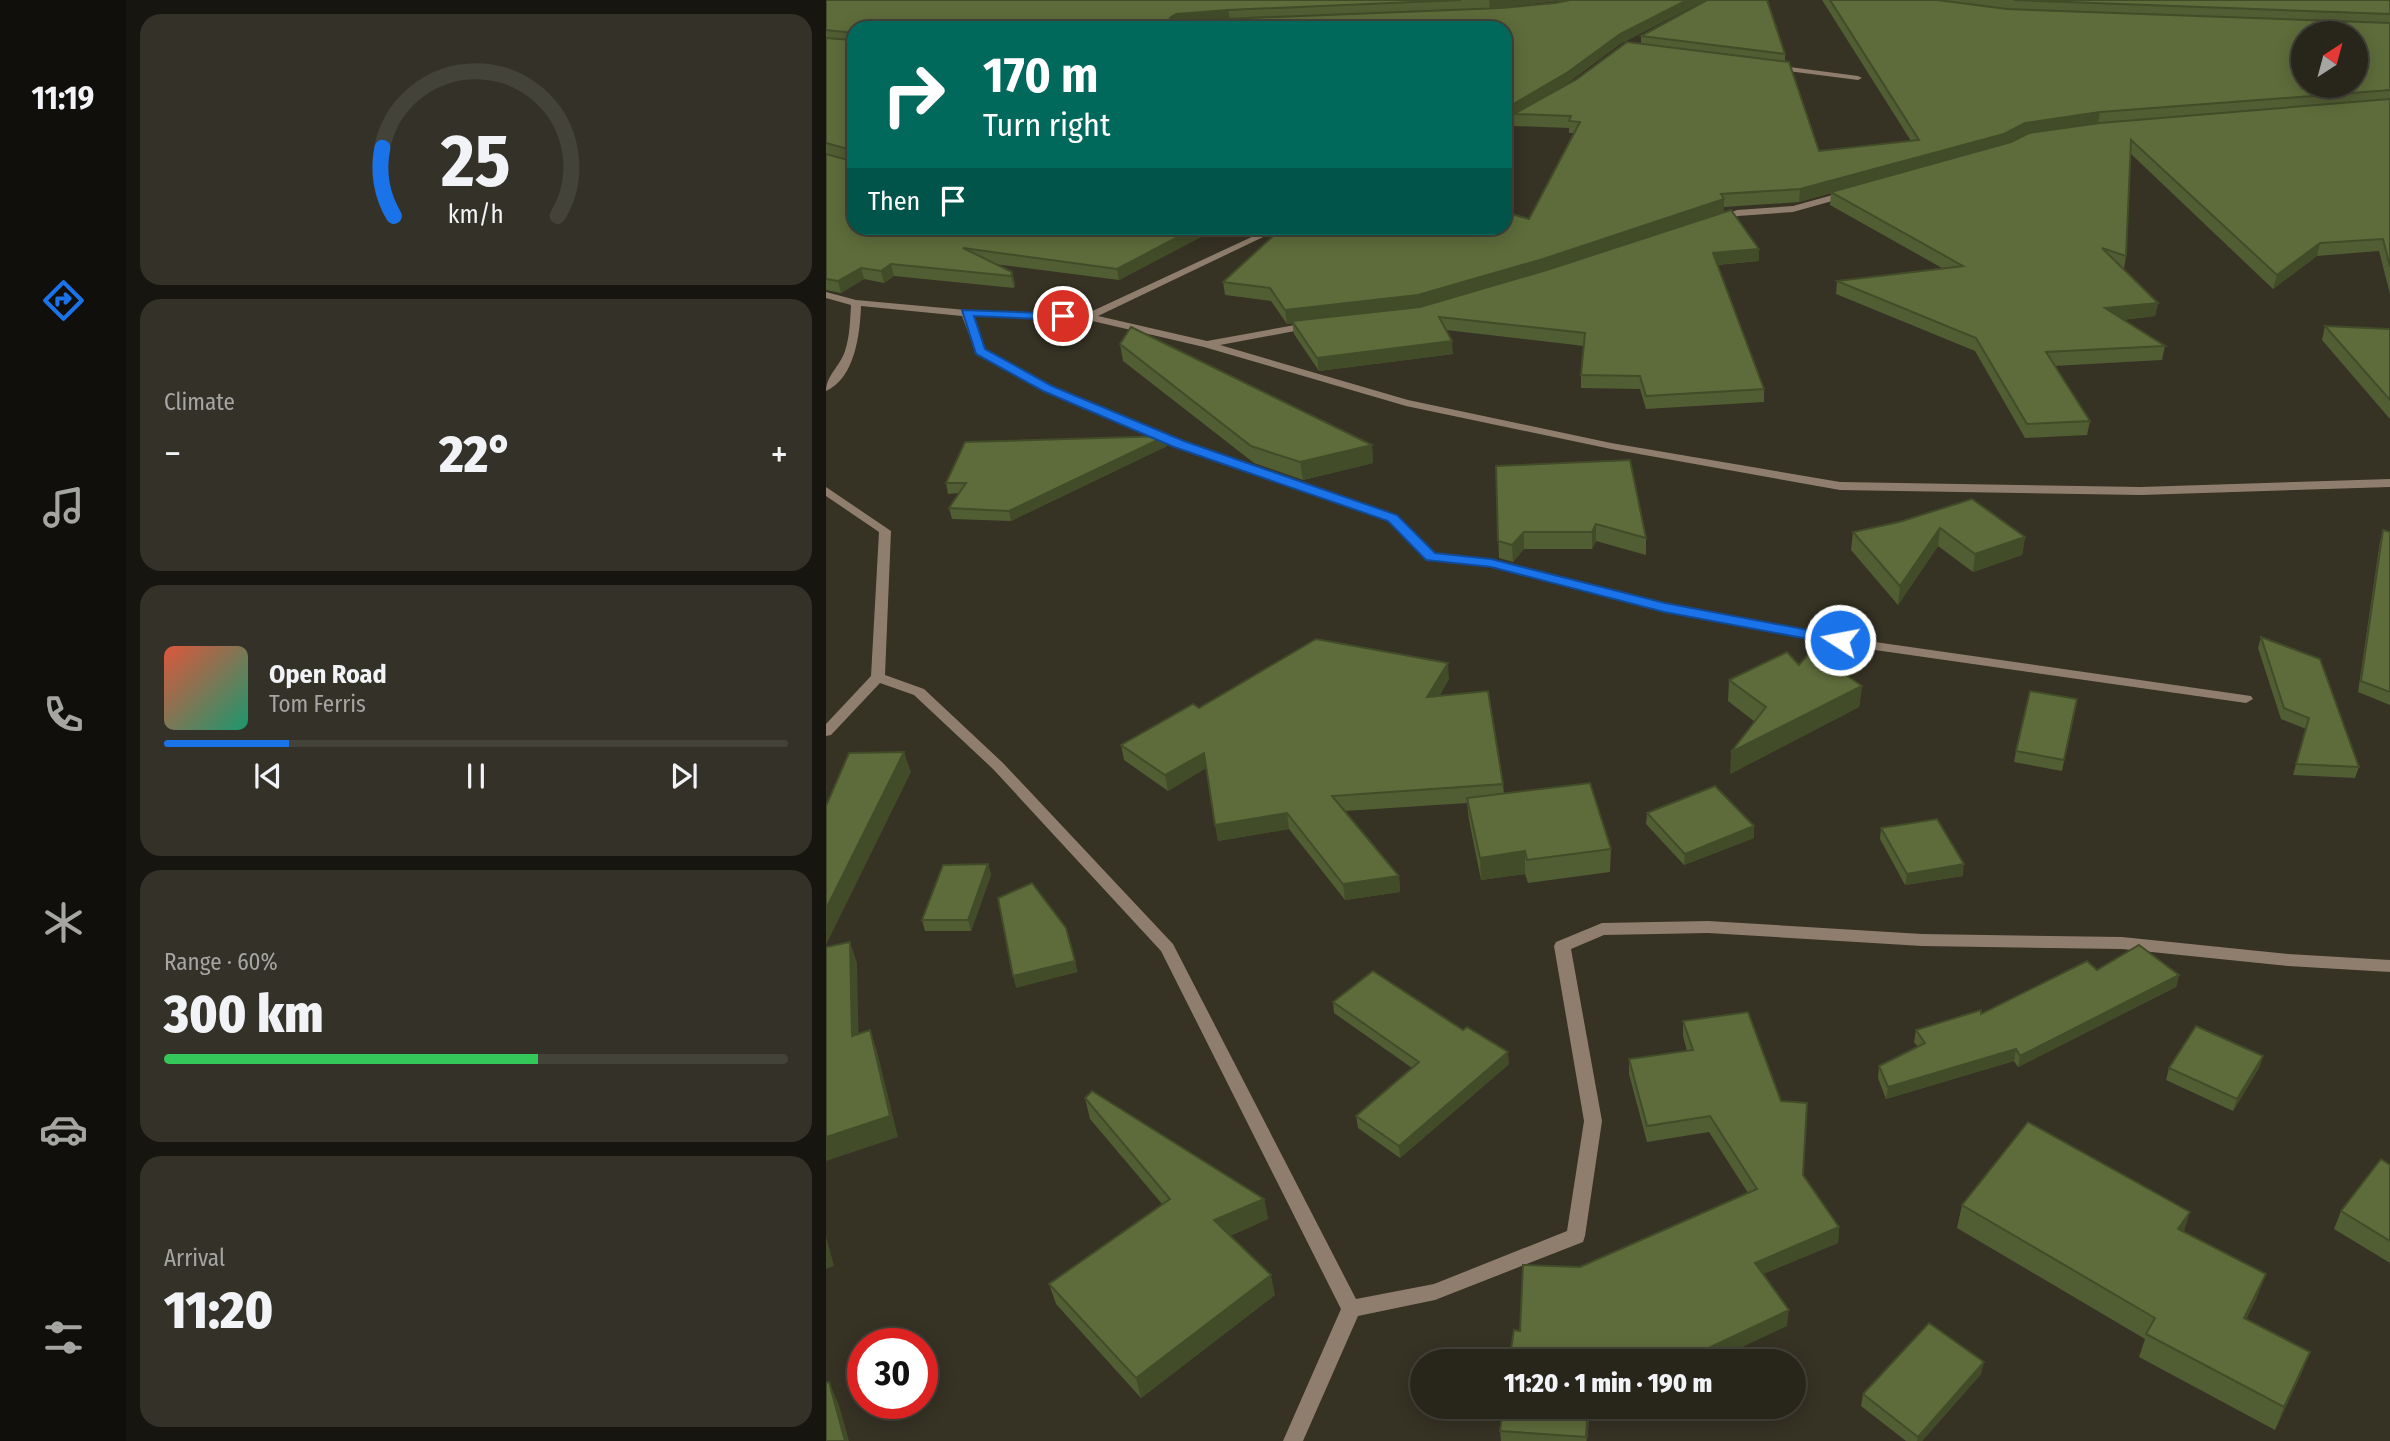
<!DOCTYPE html>
<meta charset="utf-8">
<style>
:root{--surface:#28261b;--page:#343228;--text:#f1f3f6;--muted:#a5a5a3;--line:#44433a;--accent:#1a73e8}
body{margin:0;font-family:"Fira Sans Condensed",sans-serif;background:var(--page);color:var(--text);height:100vh;display:flex;flex-direction:column;font-size:26px;white-space:nowrap}
*{box-sizing:border-box;margin:0}
p{font-size:23px;color:var(--muted)}
.icon{flex:none;width:38px;height:38px;fill:none;stroke:currentColor;stroke-width:2;stroke-linecap:round;stroke-linejoin:round}
.map{position:relative;flex:1;overflow:hidden}
.drawer{display:flex;flex-direction:column;gap:14px;padding:14px;background:#16150f;width:700px}
.drawer>*{flex:none}
.hud{position:absolute;left:21px;top:21px;width:665px;height:214px;border-radius:21px;box-shadow:0 4px 18px #0003,0 0 0 2px var(--line);background:#00695c;color:#fff;overflow:hidden}
.needle{width:46px;rotate:36deg}
.controls{position:absolute;left:1465px;top:21px;display:grid;gap:14px}
.controls a{display:grid;place-items:center;width:77px;height:77px;border-radius:50%;background:var(--surface);box-shadow:0 4px 18px #0003,0 0 0 2px var(--line);font-size:35px}
.speed{position:absolute;left:21px;top:1328px;display:flex;gap:14px;font-size:35px;font-weight:700;text-align:center}
.speed>*{display:grid;place-content:center;width:91px;height:91px;border-radius:50%;background:var(--surface);box-shadow:0 4px 18px #0003,0 0 0 2px var(--line);line-height:1}
.speed .limit{border:10px solid #d22;background:#fff;color:#111}
.pin{position:absolute;display:grid;place-items:center;width:60px;height:60px;color:#fff;margin:-30px;border:4px solid #fff;border-radius:50%;box-shadow:0 2px 7px #0007}
.me{position:absolute;width:77px;margin:-38px;rotate:281deg;stroke-linejoin:round;filter:drop-shadow(0 0 5px #0008)}
.turn{display:flex;align-items:center;gap:24px;height:147px;padding:0 21px;font-size:32px}
.turn .icon{width:91px;height:91px;stroke-width:2.5}
.turn b{display:block;font-size:49px;line-height:60px}
.then{display:flex;align-items:center;height:66px;padding:0 21px;background:#0003;gap:14px;font-size:26px}
.big{font-size:52px;font-weight:800;line-height:1.1}
.drawer .card{flex:1;display:flex;flex-direction:column;justify-content:center;gap:10px;min-width:0;padding:0 24px;border-radius:21px;background:var(--page)}
.drawer .dial{align-items:center;gap:0}
.dial svg{height:182px;overflow:visible;fill:none;stroke:var(--line);stroke-width:7;stroke-linecap:round;text-anchor:middle}
.dial text{fill:var(--text);stroke:none}
.song{display:flex;align-items:center;gap:21px}
.cover{width:84px;height:84px;border-radius:10px;background:linear-gradient(135deg,hsl(10 70% 55%),hsl(160 70% 35%))}
.played{height:7px;border-radius:4px;background:linear-gradient(90deg,var(--accent) 20%,var(--line) 20%)}
.keys{display:flex;justify-content:space-around;direction:ltr}
.heat{display:flex;justify-content:space-between;align-items:center;font-size:38px;direction:ltr}
.charge{height:10px;border-radius:5px;background:linear-gradient(90deg,#34c759 60%,var(--line) 0)}
.trip{position:absolute;left:584px;top:1349px;width:396px;height:70px;border-radius:35px;background:var(--surface);box-shadow:0 4px 18px #0003,0 0 0 2px var(--line);font-weight:800;line-height:70px;text-align:center}
main{display:flex;flex:1;min-height:0}
.menu{display:flex;flex-direction:column;width:126px;justify-content:space-around;align-items:center;background:#100f0b;color:var(--muted)}
.menu .icon{width:49px;height:49px}
.menu .active{color:var(--accent)}
.menu b{font-size:32px;color:var(--text)}
.map>svg:first-child{display:block}
</style>
<main>
<nav class="menu">
<b>11:19</b>
<svg class="icon active" aria-label="directions" viewBox="0 0 24 24"><path d="M12 3l9 9-9 9-9-9zM9 14v-3h6M13 9l2 2-2 2"/></svg>
<svg class="icon" aria-label="music" viewBox="0 0 24 24"><path d="M9 18V5l10-2v13"/><circle cx="6" cy="18" r="3"/><circle cx="16" cy="16" r="3"/></svg>
<svg class="icon" aria-label="phone" viewBox="0 0 24 24"><path d="M5 4h4l2 5-3 2q2 4 5 5l2-3 5 2v4C11 20 4 13 5 4z"/></svg>
<svg class="icon" aria-label="climate" viewBox="0 0 24 24"><path d="M12 3v18M4 7l16 10M4 17L20 7"/></svg>
<svg class="icon" aria-label="car" viewBox="0 0 24 24"><path d="M5 17H2v-5l4-1 3-4h7l3 4 3 1v5h-3M9 17h6M6 11h13"/><circle cx="7" cy="17" r="2"/><circle cx="17" cy="17" r="2"/></svg>
<svg class="icon" aria-label="filters" viewBox="0 0 24 24"><path d="M4 7h16M4 17h16"/><circle cx="9" cy="7" r="2"/><circle cx="15" cy="17" r="2"/></svg>
</nav>
<section class="drawer">
<div class="card dial"><svg viewBox="0 0 100 80">
<path d="M14 69A42 42 0 1 1 86 69"/>
<path d="M14 69A42 42 0 0 1 9 39" stroke="#1a73e8"/>
<text x="50" y="56" font-size="32" font-weight="700">25</text>
<text x="50" y="72" font-size="11">km/h</text>
</svg></div>
<div class="card"><p>Climate</p>
<div class="heat"><a>−</a><b class="big">22°</b><a>+</a></div>
</div>
<div class="card">
<div class="song"><i class="cover"></i><div><b>Open Road</b><p>Tom Ferris</p></div></div>
<div class="played"></div>
<div class="keys"><svg class="icon" aria-label="previous" viewBox="0 0 24 24"><path d="M18 5L8 12l10 7zM5 5v14"/></svg><svg class="icon" aria-label="pause" viewBox="0 0 24 24"><path d="M8 5v14M16 5v14"/></svg><svg class="icon" aria-label="next" viewBox="0 0 24 24"><path d="M6 5l10 7-10 7zM19 5v14"/></svg></div>
</div>
<div class="card"><p>Range · 60%</p><b class="big">300 km</b><div class="charge"></div></div>
<div class="card"><p>Arrival</p><b class="big">11:20</b></div>
</section>
<div class="map">
<svg width="1564" height="1441" viewBox="0 0 1564 1441">
<rect width="100%" height="100%" fill="#363224"/>
<g fill="none" stroke-linecap="round" stroke-linejoin="round">
<g fill="#8f7e6d" fill-rule="evenodd">
<path d="M949,65L1032,76L1036,78L1032,80L946,69V65Z"/>
<path d="M700,110L707,112L679,128V123Z"/>
<path d="M1021,191L1024,192V196L967,212L912,216L890,223L885,220L911,210L967,206Z"/>
<path d="M445,228H456L272,316L381,341L486,322L491,325L490,327L394,345L582,400L785,443L1014,482L1315,487L1564,479V487L1315,495L1014,490L785,449L580,406L378,347L262,320L146,316L159,349L225,386L357,442L570,515L609,554L665,559L838,603L1014,637L1425,696L1427,699L1420,703L1014,645L838,611L665,567L601,560L562,521L349,446L217,390L150,353L136,316L35,306C34,334 29,378 0,391C0,376 14,366 19,351C24,336 24,320 25,305L0,298V292L30,300L140,310L260,314Z"/>
<path d="M0,487L65,531L59,675L98,689L177,763L347,944L530,1299L608,1284L741,1231L758,1121L728,946L730,942L776,923L882,921L1096,934L1296,937L1462,954L1564,960V972L1462,966L1296,949L1096,946L882,933L778,935L745,949L776,1121L759,1236L757,1242L609,1300L532,1316L477,1441H457L515,1309L335,951L167,769L88,695L54,683L5,735L0,736V724L45,676L53,532L0,496Z"/>
</g>
</g>
<g fill="#515d33" fill-rule="evenodd">
<path d="M0,0H742L664,8L729,3L744,0H879L794,44L743,82L702,106L815,43V36L959,54V62L993,151L1085,141L996,0H1564V294L1553,251L1491,256L1447,289L1305,154L1300,256L1298,269L1297,268L1332,303L1329,316L1297,320L1339,346L1336,360L1228,366L1264,421L1261,435L1199,438L1149,351L1010,294L1011,281L1116,268L1004,205L1005,193L973,202L898,207V212L933,261L891,265L938,389V402L820,409L814,389L755,388V375L758,346L620,330L627,354L493,371L468,334L466,323L461,324L445,301L399,295L397,282L703,219L748,133H743V128L688,126V115L679,120V28L28,228H392L293,280L168,264L186,272L189,284L188,288L68,276L58,283L38,279L15,293L0,290V154L25,161L26,160L0,154ZM1198,134H1200L1185,142L1178,144Z"/>
<path d="M1499,326L1564,329V419L1496,340Z"/>
<path d="M294,344L546,445L547,463L477,480L428,463L297,361Z"/>
<path d="M340,436L341,446L185,521L126,519L123,508L133,493L122,494L120,483Z"/>
<path d="M670,466L820,538V555L770,541L766,549H698L687,562L673,558Z"/>
<path d="M1073,522L1199,537L1196,555L1147,572L1112,546L1072,605L1025,550L1027,532Z"/>
<path d="M1557,530L1564,532V705L1532,692L1554,541Z"/>
<path d="M1435,637L1533,767L1529,778L1467,775L1480,729L1455,719L1432,648Z"/>
<path d="M973,665L1036,686L1033,707L904,774L929,722L902,701L903,680Z"/>
<path d="M623,679L613,696L677,784L678,794L785,849L784,872L702,883L699,874L655,880L643,820L641,803L519,811L573,876L574,892L519,900L463,829L392,841L380,768L342,791L298,760L295,745L373,708Z"/>
<path d="M1251,699L1236,771L1188,762L1190,751Z"/>
<path d="M821,813L928,838L858,865L820,824Z"/>
<path d="M1055,828L1137,876L1079,885L1054,839Z"/>
<path d="M162,864L165,875L145,931H99L96,920Z"/>
<path d="M1271,970L1353,975L1350,987L1192,1067L1188,1061L1060,1099L1052,1078L1053,1066L1092,1047L1088,1042L1090,1030L1155,1014Z"/>
<path d="M507,1002L637,1030L683,1064L574,1158L532,1128L530,1116L586,1068L508,1013Z"/>
<path d="M857,1021L977,1175L1013,1227L1012,1243L937,1274L961,1326L694,1331L754,1267L922,1193L883,1132L821,1142L803,1074V1059L861,1051L857,1036Z"/>
<path d="M1437,1056L1433,1068L1407,1111L1340,1080L1343,1068Z"/>
<path d="M259,1098L438,1199L442,1219L404,1236L449,1295L315,1398L230,1304L223,1284L336,1204L264,1119Z"/>
<path d="M1564,1165V1263L1508,1229L1515,1211Z"/>
<path d="M1136,1205L1358,1232L1431,1297L1420,1319L1484,1352L1475,1374L1449,1430L1313,1357L1319,1339L1131,1228Z"/>
<path d="M1155,1374L1096,1441H1080L1035,1406L1037,1394Z"/>
<path d="M677,1407H764L761,1441H675L674,1431Z"/>
</g>
<g fill="#424c29">
<path d="M663,0H742L664,8Z"/>
<path d="M861,0H879L794,44L743,82L679,120V109L794,34Z"/>
<path d="M402,10L404,20L345,27L344,18L350,14Z"/>
<path d="M1274,112L1272,123L1198,134L1176,146L973,202L974,189L1199,123Z"/>
<path d="M898,199V212L717,272L592,308L461,324L459,310Z"/>
<path d="M369,228H392L293,280L291,269Z"/>
<path d="M1494,243L1491,256L1447,289L1451,275Z"/>
<path d="M933,249V261L886,265L887,253Z"/>
<path d="M65,264L68,276L58,283L55,271Z"/>
<path d="M35,268L38,279L15,293L12,281Z"/>
<path d="M186,272L189,284L188,288L185,276Z"/>
<path d="M1332,303L1329,316L1277,322L1279,308Z"/>
<path d="M626,341L627,354L493,371L491,358Z"/>
<path d="M340,436L341,446L185,521L183,511Z"/>
<path d="M546,445L547,463L477,480L474,462Z"/>
<path d="M770,524V541L766,549V532Z"/>
<path d="M1114,528L1112,546L1072,605L1074,586Z"/>
<path d="M698,532V549L687,562L686,545Z"/>
<path d="M1199,537L1196,555L1147,572L1149,554Z"/>
<path d="M622,663L623,679L602,712L601,697Z"/>
<path d="M1036,686L1033,707L904,774L905,752Z"/>
<path d="M78,752L85,772L0,945V909Z"/>
<path d="M378,753L380,768L342,791L339,775Z"/>
<path d="M461,813L463,829L392,841L389,825Z"/>
<path d="M928,826V838L858,865L859,854Z"/>
<path d="M699,851V874L655,880L654,858Z"/>
<path d="M162,864L165,875L145,931L142,920Z"/>
<path d="M1138,864L1137,876L1079,885L1081,874Z"/>
<path d="M573,876L574,892L519,900L517,884Z"/>
<path d="M24,942L31,963L33,1057L26,1036Z"/>
<path d="M249,961L252,972L190,988L187,976Z"/>
<path d="M1353,975L1350,987L1192,1067L1194,1056Z"/>
<path d="M44,1030L51,1051L72,1137L0,1161V1137Z"/>
<path d="M1190,1049L1188,1061L1060,1099L1062,1087Z"/>
<path d="M682,1052L683,1064L574,1158L573,1146Z"/>
<path d="M1437,1056L1433,1068L1407,1111L1411,1099Z"/>
<path d="M438,1199L442,1219L392,1241L388,1220Z"/>
<path d="M1364,1212L1357,1235L1352,1229Z"/>
<path d="M1013,1227L1012,1243L927,1278L929,1263Z"/>
<path d="M0,1236L8,1266L0,1269Z"/>
<path d="M1440,1274L1431,1297L1410,1341L1418,1318Z"/>
<path d="M445,1275L449,1295L315,1398L310,1378Z"/>
<path d="M963,1310L961,1326L885,1362H853Z"/>
<path d="M1484,1352L1475,1374L1449,1430L1458,1407Z"/>
<path d="M1158,1362L1155,1374L1096,1441H1091L1092,1437Z"/>
<path d="M3,1382L13,1405L23,1441H19Z"/>
<path d="M762,1407H764L761,1441H760Z"/>
</g>
<g fill="#5e6c3b" stroke="#424c29" stroke-width="2" fill-rule="evenodd">
<path d="M0,0H635L402,10L350,14L344,18L347,21L675,8L729,3L744,0H861L794,34L742,72L679,109V28H28V33L0,30Z"/>
<path d="M881,0H941L959,54L815,36Z"/>
<path d="M1004,0H1111L1181,9L1564,23V90L1274,112L1199,123L1178,134L974,189L895,194L898,199L717,259L592,295L459,310L444,288L397,282L456,228H679V212L703,219L754,122L743,121L745,116L688,114L751,79L801,42L963,62L993,151L1093,140ZM1477,33H1530V86H1477Z"/>
<path d="M1188,0H1564V14Z"/>
<path d="M28,34V228H369L291,269L137,248L186,272L185,276L65,264L55,271L35,268L12,281L0,279V154L25,161L28,158L26,150L0,143V38L25,40Z"/>
<path d="M1564,99V267L1557,239L1494,243L1451,275L1305,140L1300,256L1276,248L1332,303L1279,308L1339,346L1220,352L1264,421L1201,424L1150,338L1011,281L1137,266L1005,192L1185,142L1203,133L1274,123Z"/>
<path d="M905,210L933,249L887,253L938,389L820,396L814,376L755,375L759,333L613,317L626,341L491,358L466,321L594,307L724,269Z"/>
<path d="M1499,326L1564,329V400Z"/>
<path d="M305,327L546,445L474,462L425,446L294,344Z"/>
<path d="M340,436L183,511L123,508L140,483H120L139,442Z"/>
<path d="M804,460L820,538L770,524L766,532H698L686,545L672,541L670,466Z"/>
<path d="M1146,499L1199,537L1149,554L1114,528L1074,586L1027,532L1073,522Z"/>
<path d="M1557,530L1564,532V692L1535,681Z"/>
<path d="M1435,637L1494,659L1533,767L1470,764L1483,718L1458,708Z"/>
<path d="M490,639L622,663L601,697L662,691L677,784L506,796L573,876L517,884L461,813L389,825L378,753L339,775L295,745L367,704L373,708Z"/>
<path d="M985,651L1036,686L905,752L940,707L903,680L961,652L973,665Z"/>
<path d="M1204,691L1251,699L1238,760L1190,751Z"/>
<path d="M78,752L0,909V806L23,753Z"/>
<path d="M764,783L785,849L701,860L699,851L654,858L641,798Z"/>
<path d="M889,786L928,826L859,854L821,813Z"/>
<path d="M1111,819L1138,864L1081,874L1055,828Z"/>
<path d="M162,864L142,920H96L117,865Z"/>
<path d="M206,883L240,928L249,961L187,976L172,898Z"/>
<path d="M24,942L26,1036L44,1030L64,1116L0,1137V947Z"/>
<path d="M1313,945L1353,975L1194,1056L1190,1049L1062,1087L1053,1066L1099,1043L1090,1030L1155,1010V1014L1261,961L1271,970Z"/>
<path d="M547,971L637,1030L641,1027L682,1052L573,1146L530,1116L593,1062L507,1002Z"/>
<path d="M922,1012L955,1101L981,1103L977,1175L1013,1227L929,1263L963,1310L853,1362H683L688,1330L694,1331L697,1265L754,1267L931,1189L884,1116L821,1126L803,1059L867,1050L857,1021Z"/>
<path d="M1370,1026L1437,1056L1411,1099L1343,1068Z"/>
<path d="M266,1091L438,1199L388,1220L445,1275L310,1378L223,1284L344,1199L259,1098Z"/>
<path d="M1202,1122L1364,1212L1352,1229L1440,1274L1418,1318L1484,1352L1458,1407L1320,1334L1329,1318L1136,1205Z"/>
<path d="M1555,1159L1564,1165V1241L1515,1211Z"/>
<path d="M1103,1323L1158,1362L1092,1437L1037,1394Z"/>
<path d="M3,1382L19,1441H0V1383Z"/>
<path d="M677,1407H762L760,1437L674,1431Z"/>
</g>
<path fill="#1a73e8" stroke="#114b97" stroke-width="2" d="M136,310L242,314V319L237,320L148,316L159,349L226,386L358,441L571,515L609,553L665,559L839,603L1014,636L1022,640L1014,645L838,612L665,567L600,560L562,521L348,447L217,391L150,354Z"/>
</svg>
<div class="controls">
<a><svg class="needle" viewBox="-14 -14 28 28"><path d="M0-13l5 13h-10z" fill="#e53935"/><path d="M0 13l5-13h-10z" fill="#a5a5a3"/></svg></a>
</div>
<div class="speed"><div class="limit">30</div></div>
<div class="pin" style="left:237px;top:316px;background:#d93025"><svg class="icon" aria-label="arrive" viewBox="0 0 24 24"><path d="M6 21V4h12l-3 4 3 4H6"/></svg></div>
<svg class="me" style="left:1014px;top:640px" viewBox="-20 -20 40 40"><circle r="17" fill="#1a73e8" stroke="#fff" stroke-width="3"/><path d="M0-11L8 9 0 5-8 9z" fill="#fff"/></svg>
<div class="trip">11:20 · 1 min · 190 m</div>
<div class="hud">
<div class="turn"><svg class="icon" aria-label="right" viewBox="0 0 24 24"><path d="M7 20v-9h11M14 6l5 5-5 5"/></svg><div><b>170 m</b>Turn right</div></div>
<div class="then">Then<svg class="icon" aria-label="arrive" viewBox="0 0 24 24"><path d="M6 21V4h12l-3 4 3 4H6"/></svg></div>
</div>
</div>
</main>
